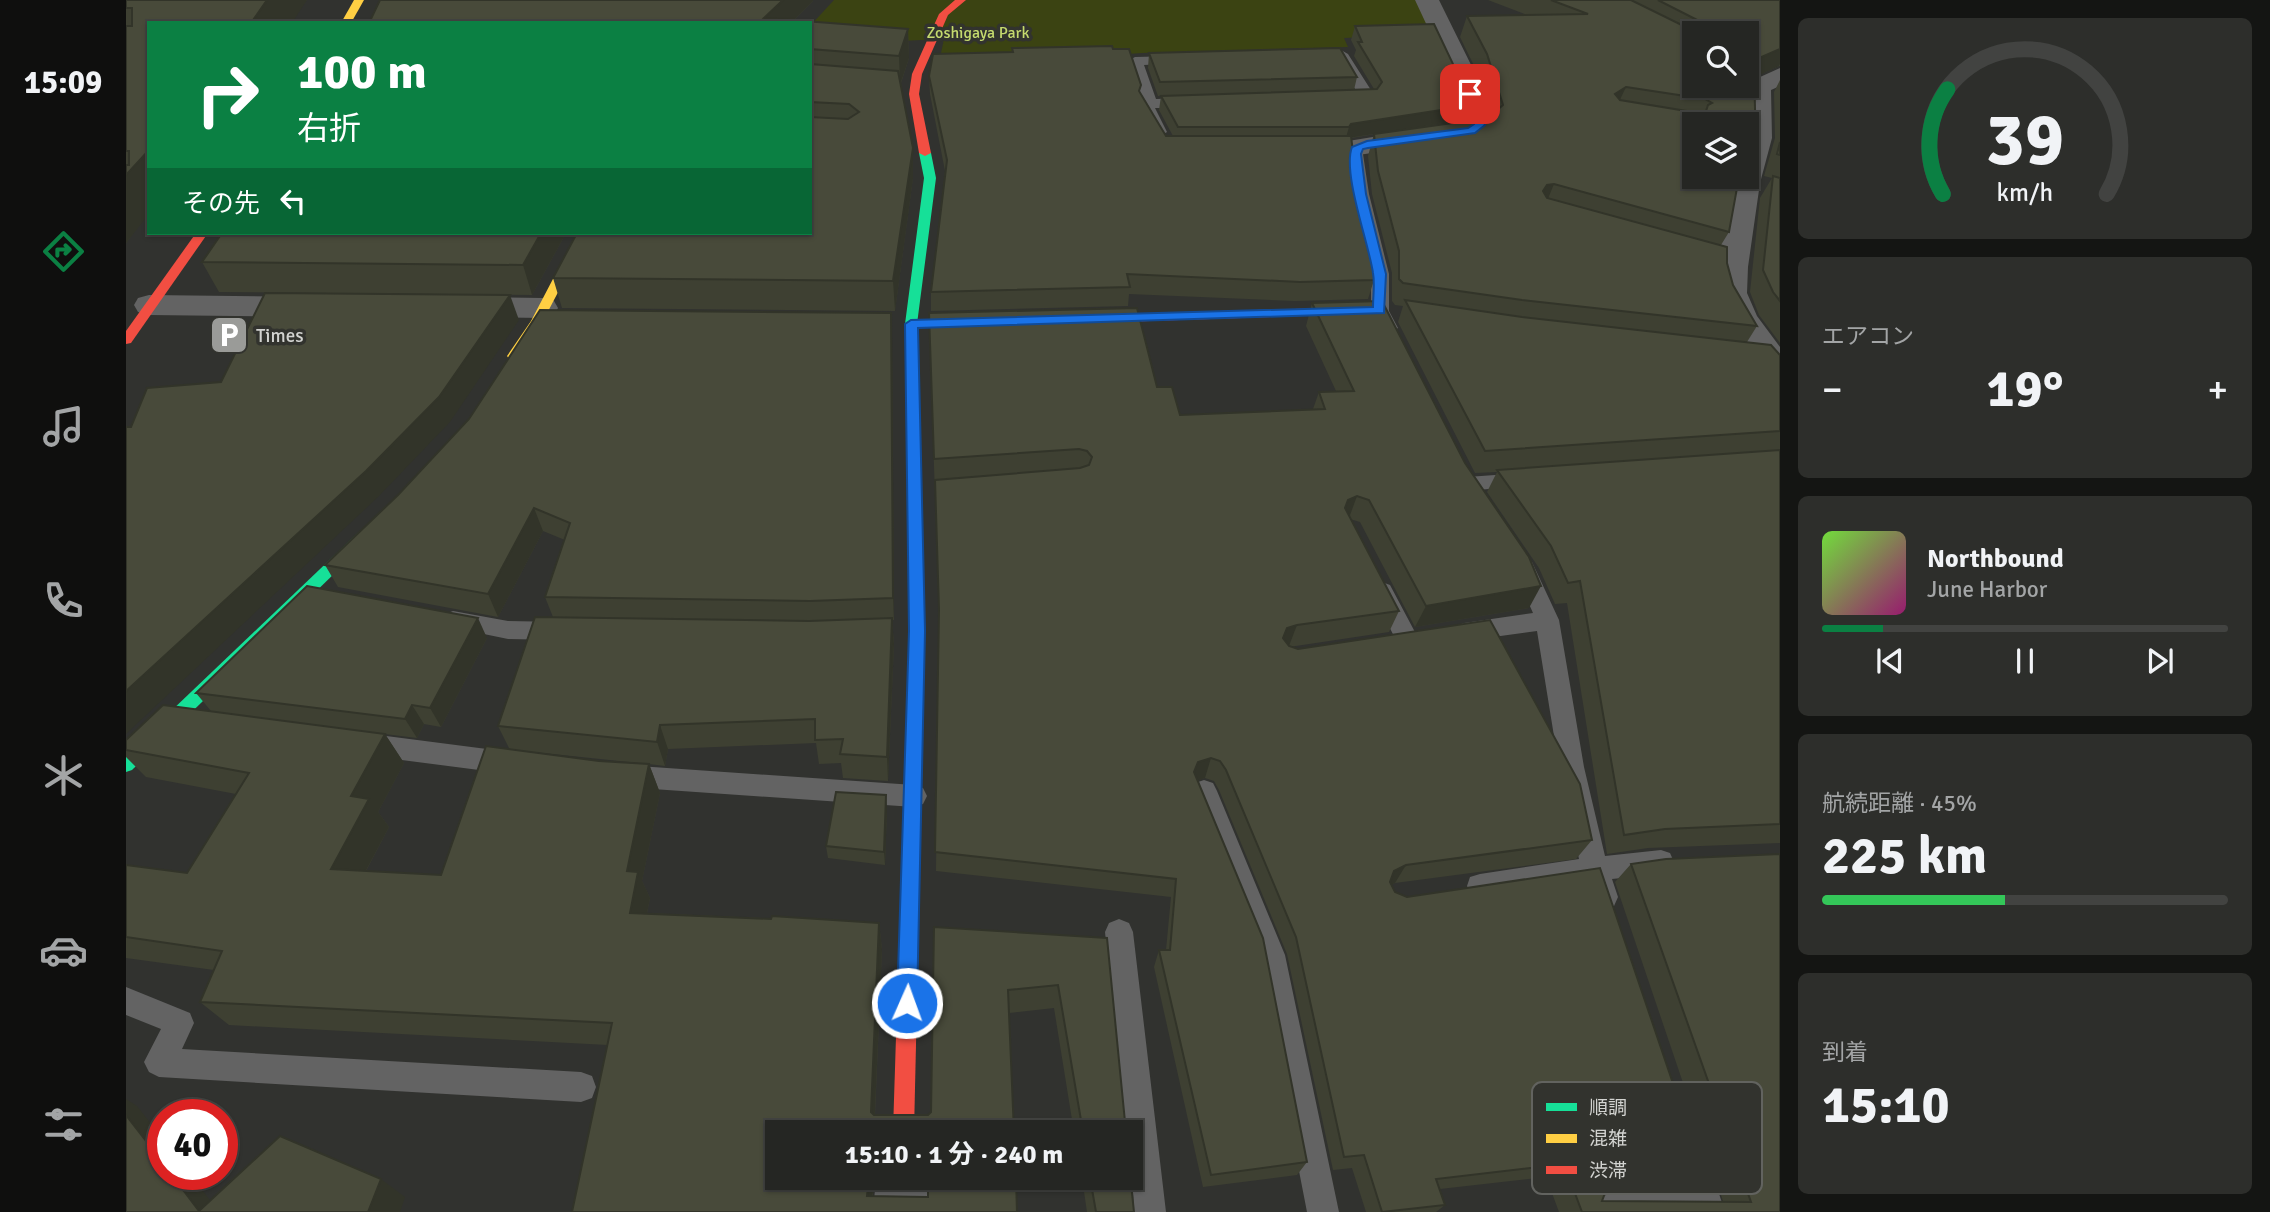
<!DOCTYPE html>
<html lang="ja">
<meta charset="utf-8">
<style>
:root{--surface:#252623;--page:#2d2e2b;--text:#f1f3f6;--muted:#a3a5a6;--line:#424341;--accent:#0b8043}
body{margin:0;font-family:Signika,"Noto Sans JP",sans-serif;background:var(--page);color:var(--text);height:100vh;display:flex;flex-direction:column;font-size:26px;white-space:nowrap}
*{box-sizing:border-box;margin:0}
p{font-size:23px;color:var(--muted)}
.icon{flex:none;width:38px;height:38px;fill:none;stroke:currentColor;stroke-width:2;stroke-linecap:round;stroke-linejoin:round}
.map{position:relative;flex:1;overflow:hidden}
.sheet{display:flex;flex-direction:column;gap:18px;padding:18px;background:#141513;width:490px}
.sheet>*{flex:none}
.top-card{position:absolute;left:21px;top:21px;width:665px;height:214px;border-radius:0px;box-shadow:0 2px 5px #0004,0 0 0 2px var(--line);background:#0b8043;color:#fff;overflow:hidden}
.fabs{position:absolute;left:1556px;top:21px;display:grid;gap:14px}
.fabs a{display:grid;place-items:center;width:77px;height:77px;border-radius:0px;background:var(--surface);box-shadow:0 2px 5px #0004,0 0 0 2px var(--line);font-size:35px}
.speed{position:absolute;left:21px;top:1099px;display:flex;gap:14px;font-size:35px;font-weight:700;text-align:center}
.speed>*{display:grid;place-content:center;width:91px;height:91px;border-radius:50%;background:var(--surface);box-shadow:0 2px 5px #0004,0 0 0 2px var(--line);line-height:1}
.speed .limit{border:10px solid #d22;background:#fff;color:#111}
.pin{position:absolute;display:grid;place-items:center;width:60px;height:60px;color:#fff;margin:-30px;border-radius:14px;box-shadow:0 4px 10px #0006}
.me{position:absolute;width:77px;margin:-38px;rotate:2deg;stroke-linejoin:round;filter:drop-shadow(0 0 5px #0008)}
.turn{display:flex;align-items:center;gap:24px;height:147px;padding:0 35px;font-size:32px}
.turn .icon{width:91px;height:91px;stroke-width:2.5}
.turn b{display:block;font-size:49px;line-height:60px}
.then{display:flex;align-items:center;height:66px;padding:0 35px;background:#0003;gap:14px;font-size:26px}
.big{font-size:52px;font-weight:700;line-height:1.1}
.sheet .widget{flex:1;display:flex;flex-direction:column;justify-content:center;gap:10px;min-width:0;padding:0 24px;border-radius:10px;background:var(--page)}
.sheet .dial{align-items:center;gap:0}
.dial svg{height:182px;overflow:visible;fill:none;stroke:var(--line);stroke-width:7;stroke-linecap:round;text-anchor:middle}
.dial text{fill:var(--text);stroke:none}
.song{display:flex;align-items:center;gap:21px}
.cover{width:84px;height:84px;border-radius:10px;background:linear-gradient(135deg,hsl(100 70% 55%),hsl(320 70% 35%))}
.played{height:7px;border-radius:4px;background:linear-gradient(90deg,var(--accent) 15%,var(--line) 15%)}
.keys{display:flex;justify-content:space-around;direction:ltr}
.heat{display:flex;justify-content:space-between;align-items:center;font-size:38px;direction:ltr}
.charge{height:10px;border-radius:5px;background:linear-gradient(90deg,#34c759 45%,var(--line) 0)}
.trip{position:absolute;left:639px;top:1120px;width:378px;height:70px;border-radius:0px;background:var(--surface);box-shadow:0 2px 5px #0004,0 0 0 2px var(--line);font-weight:700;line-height:70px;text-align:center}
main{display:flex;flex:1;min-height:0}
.dock{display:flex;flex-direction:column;width:126px;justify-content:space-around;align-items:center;background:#0f0f0e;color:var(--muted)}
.dock .icon{width:49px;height:49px}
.dock .on{color:var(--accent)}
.dock b{font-size:32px;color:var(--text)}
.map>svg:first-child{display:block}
</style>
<main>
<nav class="dock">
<b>15:09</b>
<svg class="icon on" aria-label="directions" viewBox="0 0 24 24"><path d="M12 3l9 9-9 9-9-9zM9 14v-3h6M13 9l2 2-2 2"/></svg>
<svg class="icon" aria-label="music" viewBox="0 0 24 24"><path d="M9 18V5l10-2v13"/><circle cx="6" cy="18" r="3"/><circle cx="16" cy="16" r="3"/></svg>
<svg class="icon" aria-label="phone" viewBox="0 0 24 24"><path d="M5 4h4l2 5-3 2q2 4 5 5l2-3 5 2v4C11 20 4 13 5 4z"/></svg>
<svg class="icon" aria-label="climate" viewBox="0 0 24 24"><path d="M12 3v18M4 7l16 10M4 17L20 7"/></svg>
<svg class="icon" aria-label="car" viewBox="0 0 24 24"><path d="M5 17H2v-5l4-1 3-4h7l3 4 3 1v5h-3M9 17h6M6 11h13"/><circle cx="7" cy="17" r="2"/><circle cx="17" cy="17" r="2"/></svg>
<svg class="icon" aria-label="filters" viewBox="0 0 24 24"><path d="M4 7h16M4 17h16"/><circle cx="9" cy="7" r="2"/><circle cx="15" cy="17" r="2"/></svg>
</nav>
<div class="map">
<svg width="1654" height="1212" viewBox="0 0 1654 1212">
<rect width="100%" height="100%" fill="#31322f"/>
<path fill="#3b4312" d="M708,0H1293L1312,34L1218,38L1222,47L1016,53L812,67L818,39L774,41L684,26Z"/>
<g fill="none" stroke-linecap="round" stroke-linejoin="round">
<g fill="#636363" fill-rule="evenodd">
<path d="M1215,50L1222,54L1250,98L1247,101L1221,104L1213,99L1216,96L1232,94L1208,54Z"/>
<path d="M1052,56L1059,60L1057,63L1018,65L1030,99L1064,98L1072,103L1064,108H1029L1041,132L1033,137L1027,135L1013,108L1016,104L1002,61L1009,57Z"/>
<path d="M1232,142L1240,147L1237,154L1243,194L1263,274V311L1272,328L1263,334L1256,332L1245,311V274L1227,194L1222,152L1211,153L1203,148L1211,143Z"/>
<path d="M1397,473L1404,475L1407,480L1404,485L1341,491L1334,489L1331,484L1334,479L1341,477Z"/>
<path d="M1398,560L1406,562L1433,620L1458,767L1479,856L1535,850L1544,853L1548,862L1544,871L1535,874L1486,879L1492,897L1488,906L1478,910L1468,906L1460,882L1354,898L1344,895L1341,886L1344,877L1354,874L1453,859L1433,767L1411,631L1338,641L1330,638L1326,632L1330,626L1338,623L1407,613L1387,568L1390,562Z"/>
<path d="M1256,582L1264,585L1290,634L1294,641L1290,648L1282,650L1274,648L1245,591L1248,585Z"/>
<path d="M327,611L382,621L435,622L443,625L447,631L443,637L435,640L382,639L319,626L316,620L319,614Z"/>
<path d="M237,733L384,752L393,755L397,763L393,771L384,774L237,755L228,751L225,744L228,737Z"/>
<path d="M498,765L788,785L797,788L801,796L797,804L788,807L498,787L489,784L485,776L489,768Z"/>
<path d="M1078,780L1087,783L1091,791L1159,955L1213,1212H1181L1131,955L1065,791L1069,783Z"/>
<path d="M993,919L1003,923L1007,932L1040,1212H1008L1004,1132H1000L979,932L983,923Z"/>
<path d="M0,987L64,1013L68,1023L56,1049L455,1072L466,1076L470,1087L466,1098L455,1102L33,1077L23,1072L18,1062L35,1029L0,1015Z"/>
<path d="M1561,1126L1572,1130L1599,1212H1459L1464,1201L1475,1196L1558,1181L1546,1141L1550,1130Z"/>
</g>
<g fill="#636363" fill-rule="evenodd">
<path d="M1289,0H1313L1351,77L1367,125L1354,137L1345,139L1232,155L1222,153L1219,147L1222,141L1340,122L1325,77Z"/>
<path d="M1654,68V86L1645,90L1646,138L1634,183L1622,267L1621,293L1631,316L1654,347V381L1642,378C1624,352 1600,326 1592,295C1585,272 1602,210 1606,183L1608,177H1620L1619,87L1623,82Z"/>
<path d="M23,295L186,297L197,300L201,307L197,314L186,317L23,315L12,312L8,305L12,298Z"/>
<path d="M337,297L417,298L428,301L432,308L428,315L417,318L337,317L326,314L322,307L326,300Z"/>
<path d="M750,1178H802L801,1212H747Z"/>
</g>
<g fill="#16e098" fill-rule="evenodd">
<path d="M799,150L805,153L810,178L791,324L795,455L788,460L781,455L779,324L798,178L793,153Z"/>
<path d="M241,527L246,529L248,533L246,537L6,770L0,772V754L236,529Z"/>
</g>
<g fill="#ffcf43" fill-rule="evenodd">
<path d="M228,0H238L225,23H215Z"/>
<path d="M451,233H463L417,321L393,359H383L381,356L405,321Z"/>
<path d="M788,450L795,455L799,631L796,781L793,786L787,789L781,786L778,781L783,631L781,455Z"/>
</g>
<g fill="#f24e42" fill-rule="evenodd">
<path d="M829,0H840L822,15L796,74L793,94L805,153L799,156L793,153L783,94L786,74L813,14Z"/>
<path d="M70,233H82L5,343L0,344V331Z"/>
<path d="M1234,307L1240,311L1238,314L962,323L956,319L962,315Z"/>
<path d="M787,773L793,776L796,781L788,1132H767L778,781L781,776Z"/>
</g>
</g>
<g fill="#3e4032" fill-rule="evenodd">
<path d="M0,0H181L0,243Z"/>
<path d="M254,0H687V1L668,20L782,29L783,58L775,83L787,178L769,311L436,308L427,278L684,233V23Z"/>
<path d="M1362,0H1654V66H1653L1628,77L1603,232L1595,245L1607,285L1631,326L1621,342L1654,355V843L1522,848L1481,854L1441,603L1429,604L1413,568L1361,492L1371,472L1349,473L1272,322L1277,306L1269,305L1266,301V273L1246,194L1242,156L1248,134L1362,118L1365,115L1353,76L1334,37L1341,16L1401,15ZM1568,33H1620L1568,86Z"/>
<path d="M1229,26L1337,120L1225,138L1230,176L1248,280L1242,299L1169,301L1003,294L1002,306L805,311V292L819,171L804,94L803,76L886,52V48L987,49L1040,136H1047L1033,110L1035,96H1032L1022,68L1023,53L1231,77L1228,90L1248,89L1228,56L1230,50L1225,40Z"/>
<path d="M1654,80V343L1633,315L1624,292L1634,198L1646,178L1638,176L1649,138L1648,92Z"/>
<path d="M440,233L406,295L93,292L76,262Z"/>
<path d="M1186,303L1403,608L1289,627L1234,522L1224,519L1273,611L1263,632L1163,647L1466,840L1450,859L1269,883L1265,885L1269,892L1575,1166L1554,1179L1479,1193L1476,1201H1597L1489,882L1505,864L1654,1212H1433L1420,1177L1314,1189L1319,1205L1310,1212H1240L1226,1168L1207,1170L1161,954L1093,790L1088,781L1079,778L1072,780L1181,1162L1171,1175L1077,1187L1028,967L1033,950H1040L1045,897L810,871L813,618L803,313L1031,387L1054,415L1187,409L1193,392L1210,391L1180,326Z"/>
<path d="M766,337L768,620H766L768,644L762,781L717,778L715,763L693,764L690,743L542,749L539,766L523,764L534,793L516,881L524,898L521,913L753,923L756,949L749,1115H802L805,1112L808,927L981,938L1000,1132H948L928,1008L883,1013L888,1132H651V1178H748L747,1196L891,1212H446L482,1045L103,1025L74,1002L88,970L0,958V865L61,873L110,794L20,777L0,757V740L85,711L70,693L361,638L315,727L298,724L291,738L259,734L278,763L252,812L263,827L240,871L315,875L384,750L372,726L427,617L419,597L439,540L417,531L372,617L212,587L199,565ZM388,750L522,764L473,761Z"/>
<path d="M761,808L759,865L702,858L700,846Z"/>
<path d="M956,1178H1004L1008,1212H961Z"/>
</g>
<g fill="#323429">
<path d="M141,0H181L166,23H125Z"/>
<path d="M657,0H687V1L665,23L638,18Z"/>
<path d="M782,29L783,58L774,85L773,56Z"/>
<path d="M1654,49V64L1653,66L1622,80L1628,64L1633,58Z"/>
<path d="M1500,87L1490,108L1489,94Z"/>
<path d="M1341,106L1337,120L1222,138L1219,141L1223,127L1225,124Z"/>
<path d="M787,148V178L769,311L767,281Z"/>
<path d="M23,150V214L0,243V175Z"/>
<path d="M1630,152L1620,169V154Z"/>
<path d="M1428,184L1419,206L1417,191L1421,185Z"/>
<path d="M415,233H440L406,295L397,265Z"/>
<path d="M384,295L393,320L324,422L253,496L0,734V691Z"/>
<path d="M765,313L766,337L768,620L767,598Z"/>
<path d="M1231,496L1223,518L1214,522L1222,500Z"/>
<path d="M408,508L417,531L372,617L362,594Z"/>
<path d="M1415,586L1403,608L1289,627L1300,606Z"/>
<path d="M352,618L361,638L315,727L304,708Z"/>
<path d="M766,618L768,644L762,781L761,757Z"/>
<path d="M1171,625L1163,646L1150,659L1161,628Z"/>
<path d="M286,705L298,724L291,738L279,719Z"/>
<path d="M534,725L542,749L539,766L531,742Z"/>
<path d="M259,734L278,763L252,812L263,827L227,895L205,869L225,796Z"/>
<path d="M1085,758L1079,778L1067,782L1068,772L1072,762Z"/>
<path d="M523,764L534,793L516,881L524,898L516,938L504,913L501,871Z"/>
<path d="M760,795L761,808L759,865L758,852Z"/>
<path d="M1280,865L1269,883L1257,889L1268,871Z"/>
<path d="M753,923L756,949L748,1132L745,1112Z"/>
<path d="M0,1099L11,1106L37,1139V1163L0,1115Z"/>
<path d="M45,1174H64L93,1212L73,1211Z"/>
<path d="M743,1178H748L745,1212L741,1196Z"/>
<path d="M255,1179L279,1197L274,1212H242Z"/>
</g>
<g fill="#484a3a" stroke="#323429" stroke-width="2" fill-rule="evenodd">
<path d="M0,0H141L125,23H23V150L0,175V165H3V151H0V26H6V8H0Z"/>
<path d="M254,0H657L638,18L782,29L773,56L684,49V23H243Z"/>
<path d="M1425,0H1505L1572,33H1568V86H1620V33H1580L1579,24L1532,0H1654V49L1633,58L1628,64L1630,152L1620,154V124H1568V177H1613L1603,232L1428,184L1421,185L1417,191L1421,198L1601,247V263L1607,285L1631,326L1396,300L1277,283L1273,279V251L1252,171L1248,134L1362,118L1377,105L1361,54L1341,16L1462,14ZM1500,87L1579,99L1586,103L1582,105L1579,114L1494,100L1489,94Z"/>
<path d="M1308,24L1327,64L1341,106L1225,124L1223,127H1052L1035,96L1251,89L1256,82L1232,42H1236L1229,26Z"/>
<path d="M986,46L987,49H1003L1015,85L1013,91L1040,136H1225L1230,176L1248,255V280L1174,282L1001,274L1004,287L805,292L821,160L803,76L807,54L887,52L886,48Z"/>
<path d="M1214,48L1231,77L1034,82L1023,53Z"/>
<path d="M684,64L772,71L787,148L767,281L427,278L451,233H684V117L722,119L733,112L723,104L684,102Z"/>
<path d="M1654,142V155L1651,154Z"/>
<path d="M1647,176L1654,178V301L1647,292L1637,270Z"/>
<path d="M96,233H415L397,265L76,262Z"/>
<path d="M139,293L384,295L313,397L240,471L0,691V427H5L21,388L95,382Z"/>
<path d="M1279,300L1396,317L1645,345L1654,355V431L1359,451Z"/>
<path d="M1256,301L1339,463L1403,557L1415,586L1300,606L1243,500L1231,496L1222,500L1219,508L1273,611L1171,625L1161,628L1157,638L1163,646L1172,649L1364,620L1454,784L1466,840L1280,865L1268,871L1264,882L1269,892L1281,897L1474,868L1575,1166L1493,1181L1481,1188L1476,1201L1625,1202L1505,864L1540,859L1654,854V1212H1456L1438,1164L1310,1179L1319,1205L1256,1212L1238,1155L1218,1157L1170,937L1100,770L1094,761L1085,758L1072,762L1068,772L1137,938L1181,1162L1085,1175L1033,950H1044L1050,879L809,852L813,610L809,480L954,468L963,465L966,457L961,451L953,449L808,459L803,313L1011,308L1031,387H1046L1054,415L1199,409L1193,392L1228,391L1186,303Z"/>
<path d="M414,310L765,313L767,598L684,601L419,597L444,523L408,508L362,594L199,565L272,495L343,419Z"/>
<path d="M1654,450V824L1539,829L1498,835L1454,581L1442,583L1425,546L1371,470Z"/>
<path d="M181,586L352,618L304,708L286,705L279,719L70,693Z"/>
<path d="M409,617L683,621L766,618L761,757L714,754L717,739L689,740V719L534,725L531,742L372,726Z"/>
<path d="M37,705L259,734L225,796L243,799L205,869L315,875L360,746L473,761L523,764L501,871L512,872L504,913L645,919L646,916L753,923L745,1112L748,1115H802L805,1112L808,927L981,938L1000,1132H957L932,985L882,990L888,1132H651V1178H743L741,1196L802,1197V1178H890L891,1212H446L486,1023L74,1002L96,951L0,937V865L61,873L123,773L0,750V740Z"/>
<path d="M710,792L760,795L758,852L700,846Z"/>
<path d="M0,1115L37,1163V1174H45L73,1211L154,1136L255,1179L242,1212H0Z"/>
<path d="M1004,1174L1008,1212H970L964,1178H1004Z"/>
</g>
<path fill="#1a73e8" stroke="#114b97" stroke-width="2" d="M1344,91L1349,94L1359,125L1349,133L1242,148L1237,149L1235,154L1240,194L1260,274L1258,313L792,328L799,631L791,1003L788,1010L781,1013L774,1010L771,1003L783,631L779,324L785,320L1247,307C1247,296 1249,284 1247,273C1243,244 1216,173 1226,147L1241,141L1342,128L1348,124L1338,94Z"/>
<defs>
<symbol id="parking-square" viewBox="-11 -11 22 22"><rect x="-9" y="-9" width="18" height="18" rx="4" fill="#9a9b98" stroke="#32332e"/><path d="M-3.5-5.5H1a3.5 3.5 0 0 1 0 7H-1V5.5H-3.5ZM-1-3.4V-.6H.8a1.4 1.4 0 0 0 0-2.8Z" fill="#fff"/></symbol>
</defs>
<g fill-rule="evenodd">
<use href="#parking-square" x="81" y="313" width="44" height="44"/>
</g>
<g text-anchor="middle" stroke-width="7" stroke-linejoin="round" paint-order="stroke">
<g font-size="16" fill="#c5da6e" stroke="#32332e">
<text x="852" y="38">Zoshigaya Park</text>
</g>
<g font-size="19" fill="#d2d3d0" stroke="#32332e" text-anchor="start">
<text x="130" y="342">Times</text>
</g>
</g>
<rect x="1406" y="1082" width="230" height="112" rx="10" fill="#32332e" stroke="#62635f" stroke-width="2"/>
<rect x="1420" y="1103" width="31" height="8" fill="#16e098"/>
<rect x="1420" y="1134" width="31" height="9" fill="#ffcf43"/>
<rect x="1420" y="1166" width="31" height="8" fill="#f24e42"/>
<g font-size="19" fill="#d2d3d0">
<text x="1463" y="1114">順調</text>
<text x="1463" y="1145">混雑</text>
<text x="1463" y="1177">渋滞</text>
</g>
</svg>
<div class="fabs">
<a><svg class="icon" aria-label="search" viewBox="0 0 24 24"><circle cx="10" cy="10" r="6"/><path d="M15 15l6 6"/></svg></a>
<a><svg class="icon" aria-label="layers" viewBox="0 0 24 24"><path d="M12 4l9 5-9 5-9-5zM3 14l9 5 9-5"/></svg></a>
</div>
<div class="speed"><div class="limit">40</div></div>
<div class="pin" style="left:1344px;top:94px;background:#d93025"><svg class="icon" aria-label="arrive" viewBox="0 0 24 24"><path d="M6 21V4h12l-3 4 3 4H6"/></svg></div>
<svg class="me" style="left:781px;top:1003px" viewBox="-20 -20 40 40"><circle r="17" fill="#1a73e8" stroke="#fff" stroke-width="3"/><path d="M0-11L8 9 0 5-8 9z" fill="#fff"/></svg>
<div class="trip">15:10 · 1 分 · 240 m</div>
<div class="top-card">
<div class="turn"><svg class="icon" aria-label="right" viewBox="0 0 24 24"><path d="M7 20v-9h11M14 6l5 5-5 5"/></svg><div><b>100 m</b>右折</div></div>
<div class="then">その先<svg class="icon" aria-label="left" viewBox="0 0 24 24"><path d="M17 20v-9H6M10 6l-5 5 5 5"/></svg></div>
</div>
</div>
<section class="sheet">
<div class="widget dial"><svg viewBox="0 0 100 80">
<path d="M14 69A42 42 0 1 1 86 69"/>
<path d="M14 69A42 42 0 0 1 16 23" stroke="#0b8043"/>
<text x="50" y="56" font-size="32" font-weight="700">39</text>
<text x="50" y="72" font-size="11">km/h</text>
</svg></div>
<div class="widget"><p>エアコン</p>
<div class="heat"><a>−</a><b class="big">19°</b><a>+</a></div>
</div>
<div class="widget">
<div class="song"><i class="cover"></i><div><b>Northbound</b><p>June Harbor</p></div></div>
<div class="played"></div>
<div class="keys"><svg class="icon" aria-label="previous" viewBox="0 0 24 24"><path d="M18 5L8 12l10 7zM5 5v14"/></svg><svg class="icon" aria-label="pause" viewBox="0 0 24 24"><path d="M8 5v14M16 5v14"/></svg><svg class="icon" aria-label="next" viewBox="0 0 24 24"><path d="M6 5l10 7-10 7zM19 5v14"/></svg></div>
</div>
<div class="widget"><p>航続距離 · 45%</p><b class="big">225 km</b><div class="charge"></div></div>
<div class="widget"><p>到着</p><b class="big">15:10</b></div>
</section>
</main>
